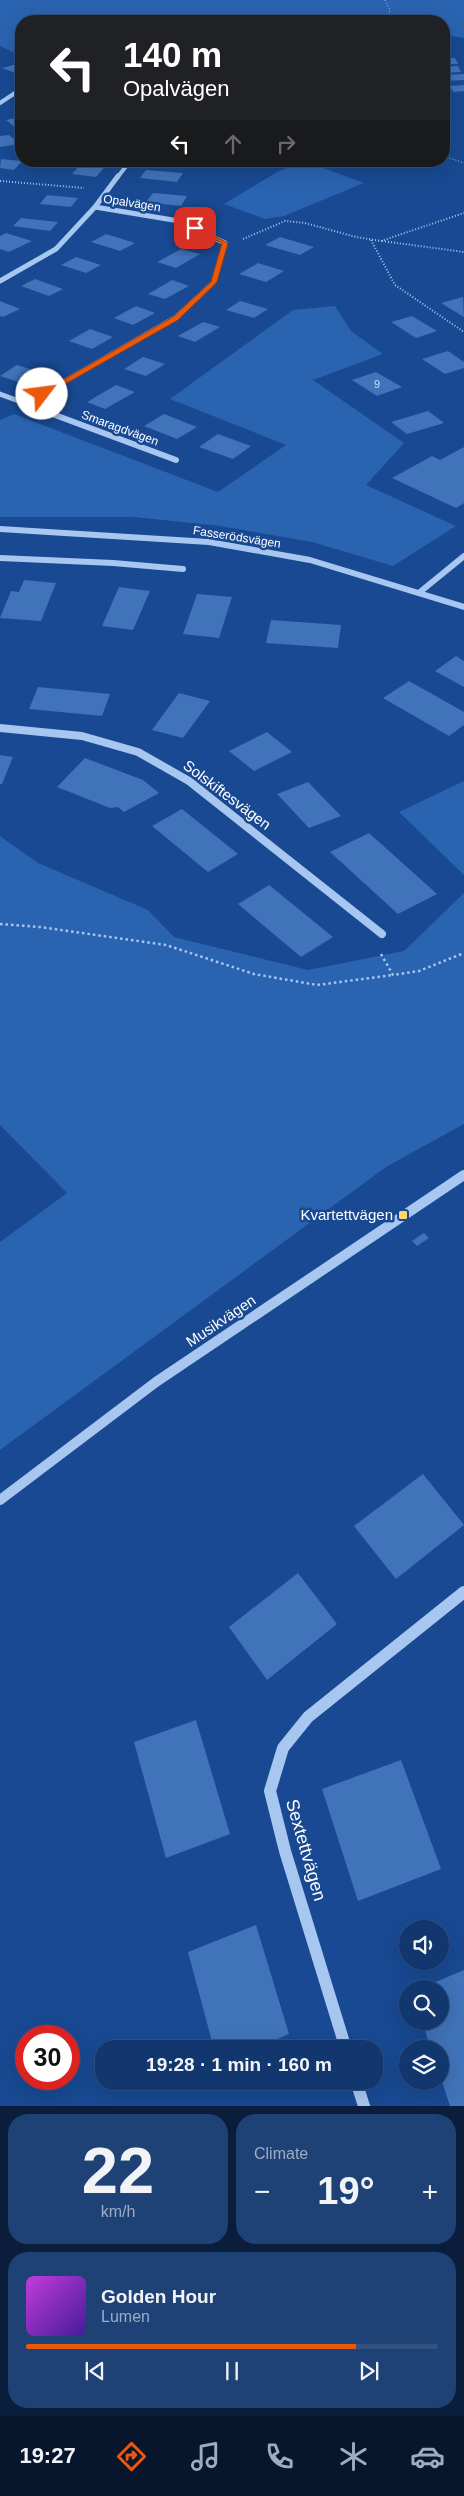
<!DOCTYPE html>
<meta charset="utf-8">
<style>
:root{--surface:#12376e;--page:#1f4276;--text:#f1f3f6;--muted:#9cacc2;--line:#315181;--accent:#ea580c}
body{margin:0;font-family:Helvetica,sans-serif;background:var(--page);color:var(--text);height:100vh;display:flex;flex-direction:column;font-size:19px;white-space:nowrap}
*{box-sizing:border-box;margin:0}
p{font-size:16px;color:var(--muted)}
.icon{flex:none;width:28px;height:28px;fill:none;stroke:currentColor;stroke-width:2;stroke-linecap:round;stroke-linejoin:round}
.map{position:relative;height:2106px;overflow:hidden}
.details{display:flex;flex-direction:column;gap:8px;padding:8px;background:#0a1e3c;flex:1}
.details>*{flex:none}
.top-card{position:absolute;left:15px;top:15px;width:435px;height:152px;border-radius:20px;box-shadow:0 5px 20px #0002,0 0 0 1px var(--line);background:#202124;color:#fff;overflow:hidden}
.tools{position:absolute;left:399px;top:1920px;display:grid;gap:10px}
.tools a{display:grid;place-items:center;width:50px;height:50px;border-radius:50%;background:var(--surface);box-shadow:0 5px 20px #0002,0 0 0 1px var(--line);font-size:25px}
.speed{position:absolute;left:15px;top:2025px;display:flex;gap:10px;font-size:25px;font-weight:700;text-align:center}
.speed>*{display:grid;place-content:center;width:65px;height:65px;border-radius:50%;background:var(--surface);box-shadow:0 5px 20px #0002,0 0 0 1px var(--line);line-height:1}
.speed .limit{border:8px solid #d22;background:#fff;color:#111}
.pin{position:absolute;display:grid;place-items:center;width:42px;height:42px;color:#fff;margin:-21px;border-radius:10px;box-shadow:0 2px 8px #0006}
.me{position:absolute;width:55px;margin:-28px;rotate:60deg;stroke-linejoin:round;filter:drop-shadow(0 0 4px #0008)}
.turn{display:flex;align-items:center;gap:18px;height:105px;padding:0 25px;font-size:22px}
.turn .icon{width:65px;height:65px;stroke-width:2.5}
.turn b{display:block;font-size:35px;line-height:42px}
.lanes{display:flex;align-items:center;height:48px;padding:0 25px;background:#0003;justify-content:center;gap:25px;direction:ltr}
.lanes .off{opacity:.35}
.big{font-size:38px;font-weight:700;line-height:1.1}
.details .card{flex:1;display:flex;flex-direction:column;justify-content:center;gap:8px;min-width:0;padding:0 18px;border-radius:20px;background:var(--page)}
.details .dial{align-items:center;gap:0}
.dial b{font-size:65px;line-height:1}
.song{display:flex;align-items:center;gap:15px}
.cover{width:60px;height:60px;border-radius:8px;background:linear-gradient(135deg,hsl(290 70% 55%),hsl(260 70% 35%))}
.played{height:5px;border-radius:2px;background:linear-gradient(90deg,var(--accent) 80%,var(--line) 80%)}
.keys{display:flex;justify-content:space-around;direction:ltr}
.heat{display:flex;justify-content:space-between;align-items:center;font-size:28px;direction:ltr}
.details .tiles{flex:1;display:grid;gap:8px;grid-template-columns:1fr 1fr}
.card:last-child{grid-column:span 2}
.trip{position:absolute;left:95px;top:2040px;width:288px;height:50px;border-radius:20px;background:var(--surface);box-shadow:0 5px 20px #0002,0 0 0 1px var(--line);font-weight:700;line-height:50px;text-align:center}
.tabs{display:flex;height:80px;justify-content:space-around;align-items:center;background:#07162c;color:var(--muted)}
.tabs .icon{width:35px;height:35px}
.tabs .selected{color:var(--accent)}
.tabs b{font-size:22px;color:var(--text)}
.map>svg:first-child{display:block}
</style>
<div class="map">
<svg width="464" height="2106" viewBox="0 0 464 2106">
<rect width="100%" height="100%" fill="#184992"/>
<g fill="#2a63b0">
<path d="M0,0H464V38L444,35V21H21V53L17,54L0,46Z"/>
<path d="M304,161L364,183L284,216L265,219L224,204L277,172Z"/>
<path d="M335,306L351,331L383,354L313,380L404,443L366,485L456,526L393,566L312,542L220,526L134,517H0V420L14,414L218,492L286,445L170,399L293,310Z"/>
<path d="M464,781V875L399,812Z"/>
<path d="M0,836L38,863L148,910L174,937L308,970L404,951L464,893V1124L386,1167L0,1450V1242L67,1193L0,1125Z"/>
</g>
<g fill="#4073b9">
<path d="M444,58H455L458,64H444Z"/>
<path d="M17,64L21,65V75L2,68Z"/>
<path d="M458,66L461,72L444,73V67Z"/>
<path d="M464,74V80L445,81L444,79V75Z"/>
<path d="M464,85V91L454,92L449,86Z"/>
<path d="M21,117V127L16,128L6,120Z"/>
<path d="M9,135L20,144L0,147V136Z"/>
<path d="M1,159L21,161V162L14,170L0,168Z"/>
<path d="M83,162L107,164L96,177L72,174Z"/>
<path d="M146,170L183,173L177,182L140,178Z"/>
<path d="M153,193L187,196L181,206L146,202Z"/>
<path d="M47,195L78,198L71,207L40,204Z"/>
<path d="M21,218L58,222L50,231L13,226Z"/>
<path d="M6,233L32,241L9,252L0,249V236Z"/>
<path d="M106,234L135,243L120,251L91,242Z"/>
<path d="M280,237L314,247L300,255L265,245Z"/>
<path d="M181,249L200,254L176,268L157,262Z"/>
<path d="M76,257L101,265L86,273L61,265Z"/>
<path d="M258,263L284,271L266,282L239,274Z"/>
<path d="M35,279L63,289L49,296L21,286Z"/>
<path d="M172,280L189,286L165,299L148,294Z"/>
<path d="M463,297L464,317L441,303Z"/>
<path d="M0,301L20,309L3,317L0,316Z"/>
<path d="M240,301L268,309L254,318L226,310Z"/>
<path d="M136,306L155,313L133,325L114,318Z"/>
<path d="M412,316L437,331L416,338L391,322Z"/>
<path d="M203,322L220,327L195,342L178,336Z"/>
<path d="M90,329L113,337L92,349L69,341Z"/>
<path d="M448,351L464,362V368L445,374L422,359Z"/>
<path d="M143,357L165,364L146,376L124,369Z"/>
<path d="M17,365L46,374L28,385L0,376Z"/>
<path d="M376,372L402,387L377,396L352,380Z"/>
<path d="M116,385L135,392L105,409L87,402Z"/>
<path d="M428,411L444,423L407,434L391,422Z"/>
<path d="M164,414L197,427L177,439L144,426Z"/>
<path d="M218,434L251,446L233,459L199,447Z"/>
<path d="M464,447V503L456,508L392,478L432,456L440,460Z"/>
<path d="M24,580L56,583L41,621L0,618L11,591L19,592Z"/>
<path d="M119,587L150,591L133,630L102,626Z"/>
<path d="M197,594L232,597L219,638L183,634Z"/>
<path d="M271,620L341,625L338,648L266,643Z"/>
<path d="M456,656L464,661V687L435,671Z"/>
<path d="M409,681L464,712V725L449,736L383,698Z"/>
<path d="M38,687L110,694L102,716L29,709Z"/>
<path d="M179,693L210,701L183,738L152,730Z"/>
<path d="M267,732L292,752L254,771L229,751Z"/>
<path d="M0,755L13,757L2,784H0Z"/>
<path d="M85,758L143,780L159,793L124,812L118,807L110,808L57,787Z"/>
<path d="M308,782L341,816L309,828L277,794Z"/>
<path d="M182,809L238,854L208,872L152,826Z"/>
<path d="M369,833L437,894L398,914L330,852Z"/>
<path d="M269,885L333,937L301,957L238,904Z"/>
<path d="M424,1233L429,1238L417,1246L412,1241Z"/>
<path d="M423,1474L464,1525L396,1579L354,1526Z"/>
<path d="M298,1573L337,1624L267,1680L229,1627Z"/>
<path d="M196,1720L230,1834L166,1858L134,1742Z"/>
<path d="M401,1760L441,1869L358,1901L322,1789Z"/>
<path d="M256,1925L289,2034L254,2049H214L188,1952Z"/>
<path d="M464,1970V2106H450L440,2075V2049H431L422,2021H440V1989H419Z"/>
</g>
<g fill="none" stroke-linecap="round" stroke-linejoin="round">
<g stroke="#a7c6f0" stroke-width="1" stroke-dasharray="1 2" stroke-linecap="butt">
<path d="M385,0L390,10L387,21"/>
<path d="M444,156L464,163"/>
</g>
<g stroke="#a7c6f0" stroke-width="2" stroke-dasharray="1 2" stroke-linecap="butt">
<path d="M0,181L84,188"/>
<path d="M243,239L285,221L305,223L356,237L381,241L464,213"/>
<path d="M371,240L395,285L464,332"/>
<path d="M382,241L464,252"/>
</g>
<g stroke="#a7c6f0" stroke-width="2.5" stroke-dasharray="2.5 3" stroke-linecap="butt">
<path d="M0,924L40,927L166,945L254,974L317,985L393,975"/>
<path d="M381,954L393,975L419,971L464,953"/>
</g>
<g stroke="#a7c6f0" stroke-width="4">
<path d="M0,103L21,89"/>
<path d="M117,178L130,161"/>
</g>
<g stroke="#a7c6f0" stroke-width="5">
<path d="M95,207L118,176"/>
<path d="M0,281L56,249L95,207L179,221L225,243L213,283L175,318L27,403"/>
<path d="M0,394L24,403"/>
</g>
<g stroke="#a7c6f0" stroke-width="6">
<path d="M20,402L176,460"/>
<path d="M25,404L29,402"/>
<path d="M0,529L209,542L310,560L464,607"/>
<path d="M0,558L113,563L183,569"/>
<path d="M420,592L464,556"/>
</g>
<path stroke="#a7c6f0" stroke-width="8" d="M0,728L82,736L138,752L189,781L382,934"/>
<path stroke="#a7c6f0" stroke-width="10" d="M0,1500L156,1382L464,1175"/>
<g stroke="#a7c6f0" stroke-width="12">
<path d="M346,2049L285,1851L270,1791L283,1748L308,1717L464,1592"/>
<path d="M356,2081L364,2106"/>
</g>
</g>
<path fill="#ea580c" stroke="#983908" d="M195,226L228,243L217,282L178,320L44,396H40V393L173,317L211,282L222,243L193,229Z"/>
<rect fill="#ffd766" stroke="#184992" stroke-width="2" x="398" y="1210" width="10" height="10" rx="2.5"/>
<g text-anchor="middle" stroke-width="5" stroke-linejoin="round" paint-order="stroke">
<g font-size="11" fill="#cfdcee">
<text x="377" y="388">9</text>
</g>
<g font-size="12" fill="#fff" stroke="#184992">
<text transform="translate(132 203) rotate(9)" y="4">Opalvägen</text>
<text transform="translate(120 428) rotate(20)" y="4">Smaragdvägen</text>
<text transform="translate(237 537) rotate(9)" y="4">Fasserödsvägen</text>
</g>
<g font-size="15" fill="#fff" stroke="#184992">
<text transform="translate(227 795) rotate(37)" y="5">Solskiftesvägen</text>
<text transform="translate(221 1321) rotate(-34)" y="5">Musikvägen</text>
</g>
<g font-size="15" fill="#fff" stroke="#184992" text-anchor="end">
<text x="393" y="1220">Kvartettvägen</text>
</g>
<g font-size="18" fill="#fff" stroke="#184992">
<text transform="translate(306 1850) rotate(74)" y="6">Sextettvägen</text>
</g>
</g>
</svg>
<div class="tools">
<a><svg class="icon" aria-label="sound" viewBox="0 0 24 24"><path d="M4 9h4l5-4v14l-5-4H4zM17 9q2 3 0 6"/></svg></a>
<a><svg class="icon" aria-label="search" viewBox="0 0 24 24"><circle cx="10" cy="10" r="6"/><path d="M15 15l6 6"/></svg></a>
<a><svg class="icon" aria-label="layers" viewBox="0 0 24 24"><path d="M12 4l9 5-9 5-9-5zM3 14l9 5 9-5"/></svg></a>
</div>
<div class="speed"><div class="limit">30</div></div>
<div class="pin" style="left:195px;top:228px;background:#d93025"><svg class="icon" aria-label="arrive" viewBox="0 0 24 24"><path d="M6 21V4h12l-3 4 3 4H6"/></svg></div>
<svg class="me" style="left:42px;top:394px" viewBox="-20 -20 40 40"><circle r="19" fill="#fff"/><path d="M0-13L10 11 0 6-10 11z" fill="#ea580c"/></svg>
<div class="trip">19:28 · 1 min · 160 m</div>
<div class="top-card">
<div class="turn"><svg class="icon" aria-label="left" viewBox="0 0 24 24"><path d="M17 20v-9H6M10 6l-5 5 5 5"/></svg><div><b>140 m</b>Opalvägen</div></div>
<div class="lanes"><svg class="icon" aria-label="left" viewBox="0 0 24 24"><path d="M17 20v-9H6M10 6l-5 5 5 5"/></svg><svg class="icon off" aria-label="ahead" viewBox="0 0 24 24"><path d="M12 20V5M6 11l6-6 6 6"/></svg><svg class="icon off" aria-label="right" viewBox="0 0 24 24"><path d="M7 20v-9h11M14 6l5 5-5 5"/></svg></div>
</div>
</div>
<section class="details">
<div class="tiles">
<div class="card dial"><b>22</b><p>km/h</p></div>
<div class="card"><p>Climate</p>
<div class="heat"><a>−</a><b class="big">19°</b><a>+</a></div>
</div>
<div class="card">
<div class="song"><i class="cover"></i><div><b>Golden Hour</b><p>Lumen</p></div></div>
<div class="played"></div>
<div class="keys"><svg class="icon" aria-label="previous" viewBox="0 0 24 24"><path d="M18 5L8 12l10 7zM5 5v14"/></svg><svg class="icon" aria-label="pause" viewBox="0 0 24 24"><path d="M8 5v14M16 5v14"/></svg><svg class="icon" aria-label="next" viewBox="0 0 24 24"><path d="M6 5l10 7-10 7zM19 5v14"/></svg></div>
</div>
</div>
</section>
<nav class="tabs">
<b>19:27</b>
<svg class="icon selected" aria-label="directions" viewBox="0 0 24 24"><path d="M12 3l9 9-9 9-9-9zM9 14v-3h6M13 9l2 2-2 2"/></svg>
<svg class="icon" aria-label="music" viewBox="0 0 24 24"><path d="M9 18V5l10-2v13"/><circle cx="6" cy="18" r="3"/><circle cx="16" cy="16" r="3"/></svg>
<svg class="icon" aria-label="phone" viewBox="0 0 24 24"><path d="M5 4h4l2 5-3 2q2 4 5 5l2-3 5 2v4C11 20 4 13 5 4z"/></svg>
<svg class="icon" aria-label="climate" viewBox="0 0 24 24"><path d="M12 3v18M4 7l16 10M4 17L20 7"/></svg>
<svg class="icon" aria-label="car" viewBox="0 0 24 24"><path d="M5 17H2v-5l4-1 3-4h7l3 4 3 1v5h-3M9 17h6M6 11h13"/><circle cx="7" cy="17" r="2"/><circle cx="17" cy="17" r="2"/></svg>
</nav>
